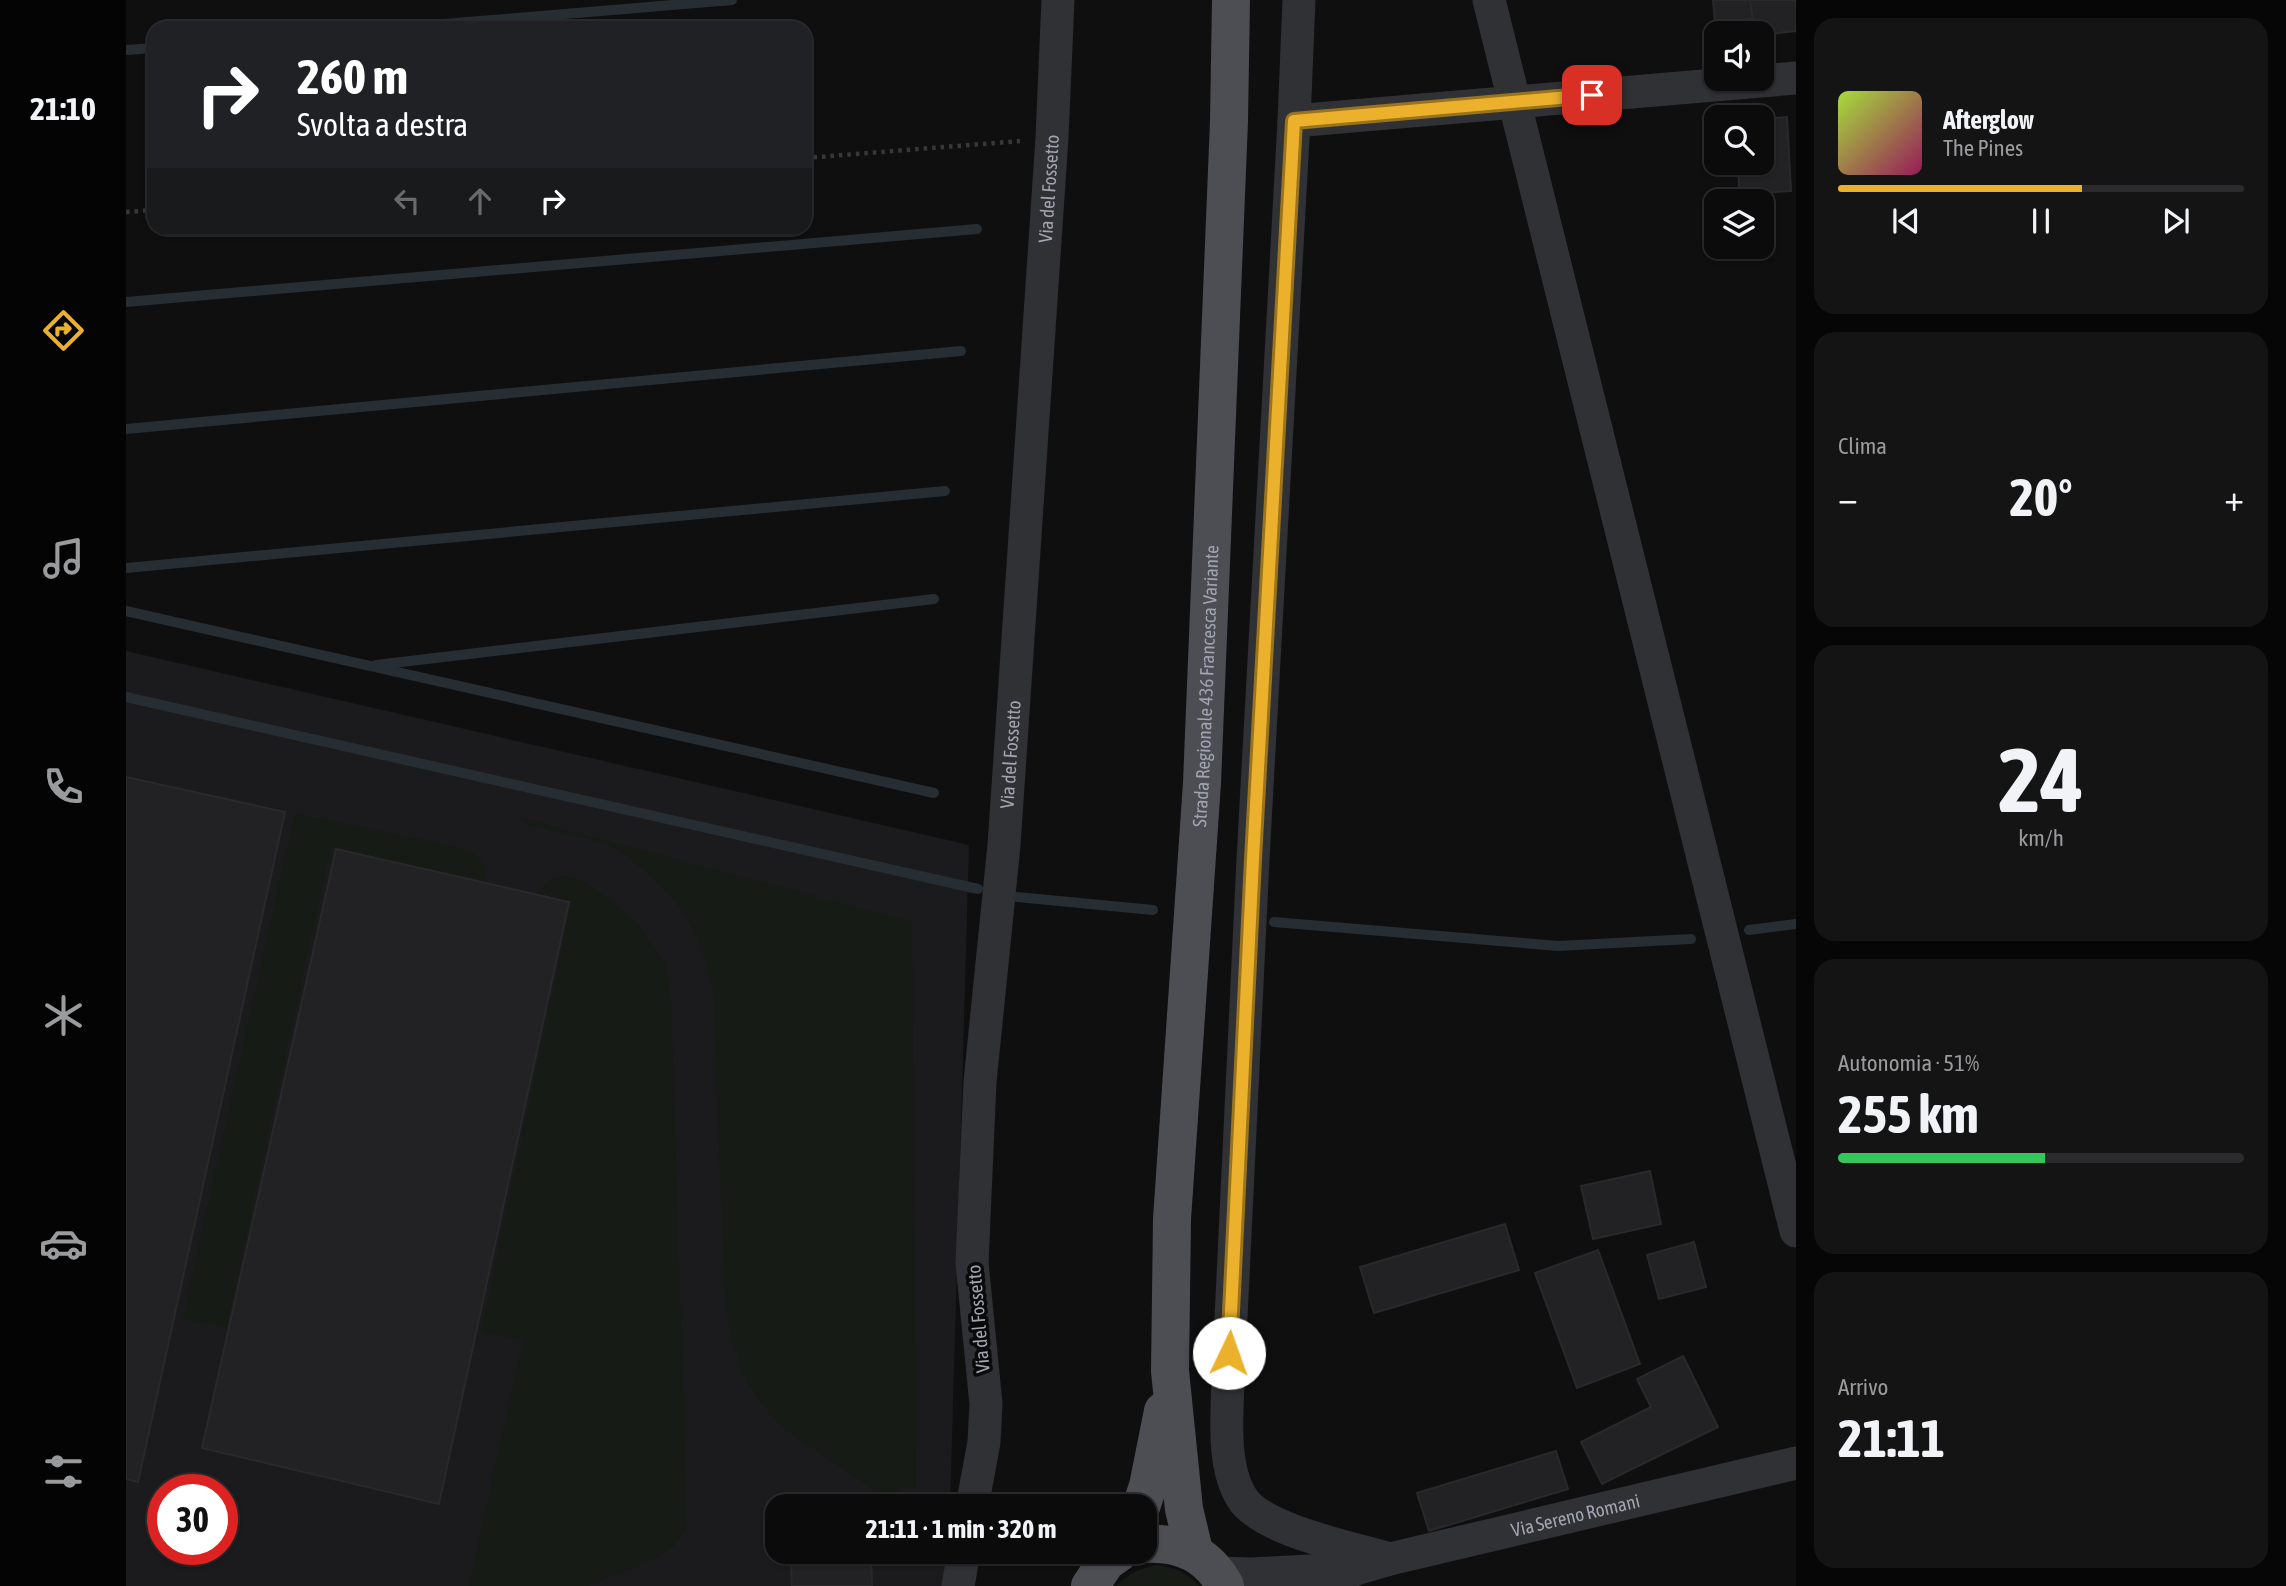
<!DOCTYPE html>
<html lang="it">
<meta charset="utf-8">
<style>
:root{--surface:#0b0b0c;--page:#141415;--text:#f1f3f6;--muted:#9a9b9d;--line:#2b2b2d;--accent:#ebb12d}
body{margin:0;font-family:"Asap Condensed",sans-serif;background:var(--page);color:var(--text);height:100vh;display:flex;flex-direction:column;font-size:26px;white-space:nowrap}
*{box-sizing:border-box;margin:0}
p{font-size:23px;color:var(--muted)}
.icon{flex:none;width:38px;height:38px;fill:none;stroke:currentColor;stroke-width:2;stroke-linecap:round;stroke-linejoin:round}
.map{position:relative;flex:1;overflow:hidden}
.details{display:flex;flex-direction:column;gap:18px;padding:18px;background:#060607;width:490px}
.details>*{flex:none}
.hud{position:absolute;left:21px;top:21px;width:665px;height:214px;border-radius:21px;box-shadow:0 2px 5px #0004,0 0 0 2px var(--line);background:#202124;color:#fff;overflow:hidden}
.buttons{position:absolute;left:1578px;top:21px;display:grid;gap:14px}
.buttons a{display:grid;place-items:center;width:70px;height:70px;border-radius:14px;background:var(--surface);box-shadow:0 2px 5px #0004,0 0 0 2px var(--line);font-size:35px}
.speed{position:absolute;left:21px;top:1474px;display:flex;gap:14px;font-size:35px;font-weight:700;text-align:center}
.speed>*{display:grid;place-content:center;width:91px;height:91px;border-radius:50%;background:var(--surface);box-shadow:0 2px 5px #0004,0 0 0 2px var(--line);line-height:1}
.speed .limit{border:10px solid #d22;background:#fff;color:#111}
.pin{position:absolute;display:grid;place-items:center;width:60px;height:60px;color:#fff;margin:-30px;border-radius:14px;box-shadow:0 4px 10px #0006}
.me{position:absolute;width:77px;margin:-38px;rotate:3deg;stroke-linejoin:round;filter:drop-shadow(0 0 5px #0008)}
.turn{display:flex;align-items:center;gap:24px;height:147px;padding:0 35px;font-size:32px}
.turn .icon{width:91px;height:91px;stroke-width:2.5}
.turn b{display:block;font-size:49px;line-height:60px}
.lanes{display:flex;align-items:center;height:66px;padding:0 35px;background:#0003;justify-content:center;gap:35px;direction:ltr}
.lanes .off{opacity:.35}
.big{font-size:52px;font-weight:700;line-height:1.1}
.details .card{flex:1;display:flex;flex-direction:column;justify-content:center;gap:10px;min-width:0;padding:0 24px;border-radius:21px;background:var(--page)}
.details .dial{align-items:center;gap:0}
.dial b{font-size:91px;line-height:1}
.song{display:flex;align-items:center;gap:21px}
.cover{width:84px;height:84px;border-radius:10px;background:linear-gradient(135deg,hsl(80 70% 55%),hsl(330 70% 35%))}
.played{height:7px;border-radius:4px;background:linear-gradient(90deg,var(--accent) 60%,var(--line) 60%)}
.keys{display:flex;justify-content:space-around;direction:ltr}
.heat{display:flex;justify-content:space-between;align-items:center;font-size:38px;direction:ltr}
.charge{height:10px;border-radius:5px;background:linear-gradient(90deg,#34c759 51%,var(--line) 0)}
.trip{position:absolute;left:639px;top:1494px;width:392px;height:70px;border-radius:21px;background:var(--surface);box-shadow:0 2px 5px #0004,0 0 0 2px var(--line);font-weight:700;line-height:70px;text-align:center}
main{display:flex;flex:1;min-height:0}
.tabs{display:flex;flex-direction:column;width:126px;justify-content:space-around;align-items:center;background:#040405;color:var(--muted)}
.tabs .icon{width:49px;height:49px}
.tabs .on{color:var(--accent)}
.tabs b{font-size:32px;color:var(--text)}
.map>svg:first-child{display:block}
</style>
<main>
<nav class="tabs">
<b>21:10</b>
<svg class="icon on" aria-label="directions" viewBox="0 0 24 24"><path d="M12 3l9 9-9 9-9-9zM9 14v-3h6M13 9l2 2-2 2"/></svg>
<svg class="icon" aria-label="music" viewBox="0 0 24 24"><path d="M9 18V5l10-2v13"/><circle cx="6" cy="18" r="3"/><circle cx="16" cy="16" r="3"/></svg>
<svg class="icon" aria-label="phone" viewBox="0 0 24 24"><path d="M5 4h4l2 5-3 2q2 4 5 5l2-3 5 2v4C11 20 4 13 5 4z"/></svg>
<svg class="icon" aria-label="climate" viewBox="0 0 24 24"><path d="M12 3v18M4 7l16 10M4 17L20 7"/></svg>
<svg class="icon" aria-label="car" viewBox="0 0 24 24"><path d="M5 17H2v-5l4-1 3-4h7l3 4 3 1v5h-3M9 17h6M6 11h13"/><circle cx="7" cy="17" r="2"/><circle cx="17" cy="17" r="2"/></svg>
<svg class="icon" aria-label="filters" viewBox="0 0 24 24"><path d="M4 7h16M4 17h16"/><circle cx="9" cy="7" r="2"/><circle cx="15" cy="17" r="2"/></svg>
</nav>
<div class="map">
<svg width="1670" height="1586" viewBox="0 0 1670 1586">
<rect width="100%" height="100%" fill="#0f0f10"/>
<path fill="#1b1b1d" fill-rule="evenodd" d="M0,651L843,845L824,1507H651V1552H823L822,1586H0ZM37,1489H96V1549H37Z"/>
<g fill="#161b16">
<path d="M169,813L345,850C356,860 359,866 360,881L205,847L100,1327L57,1318Z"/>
<path d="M395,818L786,922L790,1488H774L773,1497L757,1496L661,1431L647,1418L621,1382L603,1331L598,1274L587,992C577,939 560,905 517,870C506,861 496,851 482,846C458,836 430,832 404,826Z"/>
<path d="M437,876L453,879L481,897L513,925L538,962L545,1000L561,1528L548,1546L531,1558L462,1586H343L397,1340L355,1331L446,901L409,893L428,878Z"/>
<path d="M1032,1565C1050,1568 1061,1573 1074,1586H990C1003,1573 1014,1568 1032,1565Z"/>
</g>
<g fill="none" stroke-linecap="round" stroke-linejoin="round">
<g stroke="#262d33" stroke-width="10">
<path d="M270,28L606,0"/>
<path d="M0,50L28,48"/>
<path d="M0,302L851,229"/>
<path d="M0,429L835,351"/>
<path d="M0,568L819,491"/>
<path d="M0,611L808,793"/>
<path d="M250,665L808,599"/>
<path d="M0,697L852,889"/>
<path d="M891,897L1027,910"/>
<path d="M1148,922L1432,946L1565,939"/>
<path d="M1623,930L1670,924"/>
</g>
</g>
<g fill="#222224" stroke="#29292c" stroke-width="2">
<path d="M1587,0H1624L1627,19L1589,23Z"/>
<path d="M1624,0H1670V31L1636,35V33H1629Z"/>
<path d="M1661,117L1665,191L1614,194L1611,163H1636V119Z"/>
<path d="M0,777L159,812L12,1482L0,1479Z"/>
<path d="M210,849L443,902L313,1504L76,1448Z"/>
<path d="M1524,1171L1535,1224L1467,1239L1455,1186Z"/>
<path d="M1379,1224L1393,1270L1248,1313L1234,1267Z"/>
<path d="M1568,1242L1580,1287L1533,1299L1521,1255Z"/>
<path d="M1472,1250L1514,1364L1451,1388L1409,1273Z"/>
<path d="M1557,1356L1592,1427L1476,1484L1455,1442L1525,1407L1511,1379Z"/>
<path d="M1430,1451L1442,1489L1303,1531L1291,1493Z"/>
<path d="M745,1560L746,1586H666L665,1563Z"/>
</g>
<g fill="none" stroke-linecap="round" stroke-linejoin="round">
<g stroke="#36383c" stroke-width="4.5" stroke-dasharray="3.5 5" stroke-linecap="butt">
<path d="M679,158L894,141"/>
<path d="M0,212L28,210"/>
</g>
<g stroke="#303135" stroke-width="33">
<path d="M1173,0L1168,121L1127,859L1102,1381C1101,1416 1096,1467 1116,1498C1135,1530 1227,1548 1264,1559"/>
<path d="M1363,0L1670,1231"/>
<path d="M1168,121L1670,78"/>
<path id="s1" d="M846,1507L858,1442L860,1404L846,1263L854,1082L878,845L926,138L932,0"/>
<path d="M1092,1573L1125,1574L1224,1569"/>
<path d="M832,1586L838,1552"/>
<path id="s2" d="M1196,1586L1230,1569L1264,1559L1670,1463"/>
</g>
<g stroke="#4c4e54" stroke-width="38">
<path d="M1015,1507L1022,1486L1037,1411"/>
<path d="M1018,1544C1054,1542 1082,1554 1099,1586"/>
<path id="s3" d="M1068,1551L1058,1509L1044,1371L1046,1219L1076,783L1103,121L1105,0"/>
<path d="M964,1586L980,1562L994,1552"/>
</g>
</g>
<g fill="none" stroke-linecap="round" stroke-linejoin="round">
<defs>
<path id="route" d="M1103,1353L1127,859L1168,121L1466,95"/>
</defs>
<use href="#route" stroke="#99731d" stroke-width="18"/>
<use href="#route" stroke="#ebb12d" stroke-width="12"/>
</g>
<g text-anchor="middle" stroke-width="7" stroke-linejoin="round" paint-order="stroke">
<g font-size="19" fill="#a0a5b1" stroke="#0a0a0b">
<text dy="7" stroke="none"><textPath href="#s1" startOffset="1323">Via del Fossetto</textPath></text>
<text dy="7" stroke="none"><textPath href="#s3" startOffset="868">Strada Regionale 436 Francesca Variante</textPath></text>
<text dy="7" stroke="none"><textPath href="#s1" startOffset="756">Via del Fossetto</textPath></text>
<text transform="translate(852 1319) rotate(-95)" y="7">Via del Fossetto</text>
<text dy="7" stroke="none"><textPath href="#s2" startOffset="264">Via Sereno Romani</textPath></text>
</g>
</g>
</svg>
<div class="buttons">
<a><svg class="icon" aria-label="sound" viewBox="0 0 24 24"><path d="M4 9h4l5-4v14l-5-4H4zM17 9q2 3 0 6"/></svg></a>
<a><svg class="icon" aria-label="search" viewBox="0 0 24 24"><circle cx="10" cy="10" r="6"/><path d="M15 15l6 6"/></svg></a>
<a><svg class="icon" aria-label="layers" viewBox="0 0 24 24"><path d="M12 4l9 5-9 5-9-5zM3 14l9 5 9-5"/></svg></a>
</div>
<div class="speed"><div class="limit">30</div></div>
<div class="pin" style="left:1466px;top:95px;background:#d93025"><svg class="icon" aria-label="arrive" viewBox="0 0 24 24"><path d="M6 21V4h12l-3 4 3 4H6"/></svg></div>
<svg class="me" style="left:1103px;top:1353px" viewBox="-20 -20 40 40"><circle r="19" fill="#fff"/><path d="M0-13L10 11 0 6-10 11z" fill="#ebb12d"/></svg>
<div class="trip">21:11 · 1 min · 320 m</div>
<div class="hud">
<div class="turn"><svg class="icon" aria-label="right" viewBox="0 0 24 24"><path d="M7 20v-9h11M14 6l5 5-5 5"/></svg><div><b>260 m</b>Svolta a destra</div></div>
<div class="lanes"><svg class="icon off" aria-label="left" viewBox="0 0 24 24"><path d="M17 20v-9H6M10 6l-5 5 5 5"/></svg><svg class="icon off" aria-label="ahead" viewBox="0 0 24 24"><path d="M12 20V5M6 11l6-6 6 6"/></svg><svg class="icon" aria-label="right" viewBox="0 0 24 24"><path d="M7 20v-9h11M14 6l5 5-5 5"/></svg></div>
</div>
</div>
<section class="details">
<div class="card">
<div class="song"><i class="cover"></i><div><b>Afterglow</b><p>The Pines</p></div></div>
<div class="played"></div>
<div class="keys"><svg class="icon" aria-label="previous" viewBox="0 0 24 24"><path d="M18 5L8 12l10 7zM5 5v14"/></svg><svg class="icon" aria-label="pause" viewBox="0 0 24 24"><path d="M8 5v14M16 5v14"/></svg><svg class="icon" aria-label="next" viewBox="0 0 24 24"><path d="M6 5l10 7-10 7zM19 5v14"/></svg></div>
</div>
<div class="card"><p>Clima</p>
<div class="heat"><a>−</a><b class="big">20°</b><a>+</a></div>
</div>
<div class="card dial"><b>24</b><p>km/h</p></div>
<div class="card"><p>Autonomia · 51%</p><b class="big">255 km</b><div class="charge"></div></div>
<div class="card"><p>Arrivo</p><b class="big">21:11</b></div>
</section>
</main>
